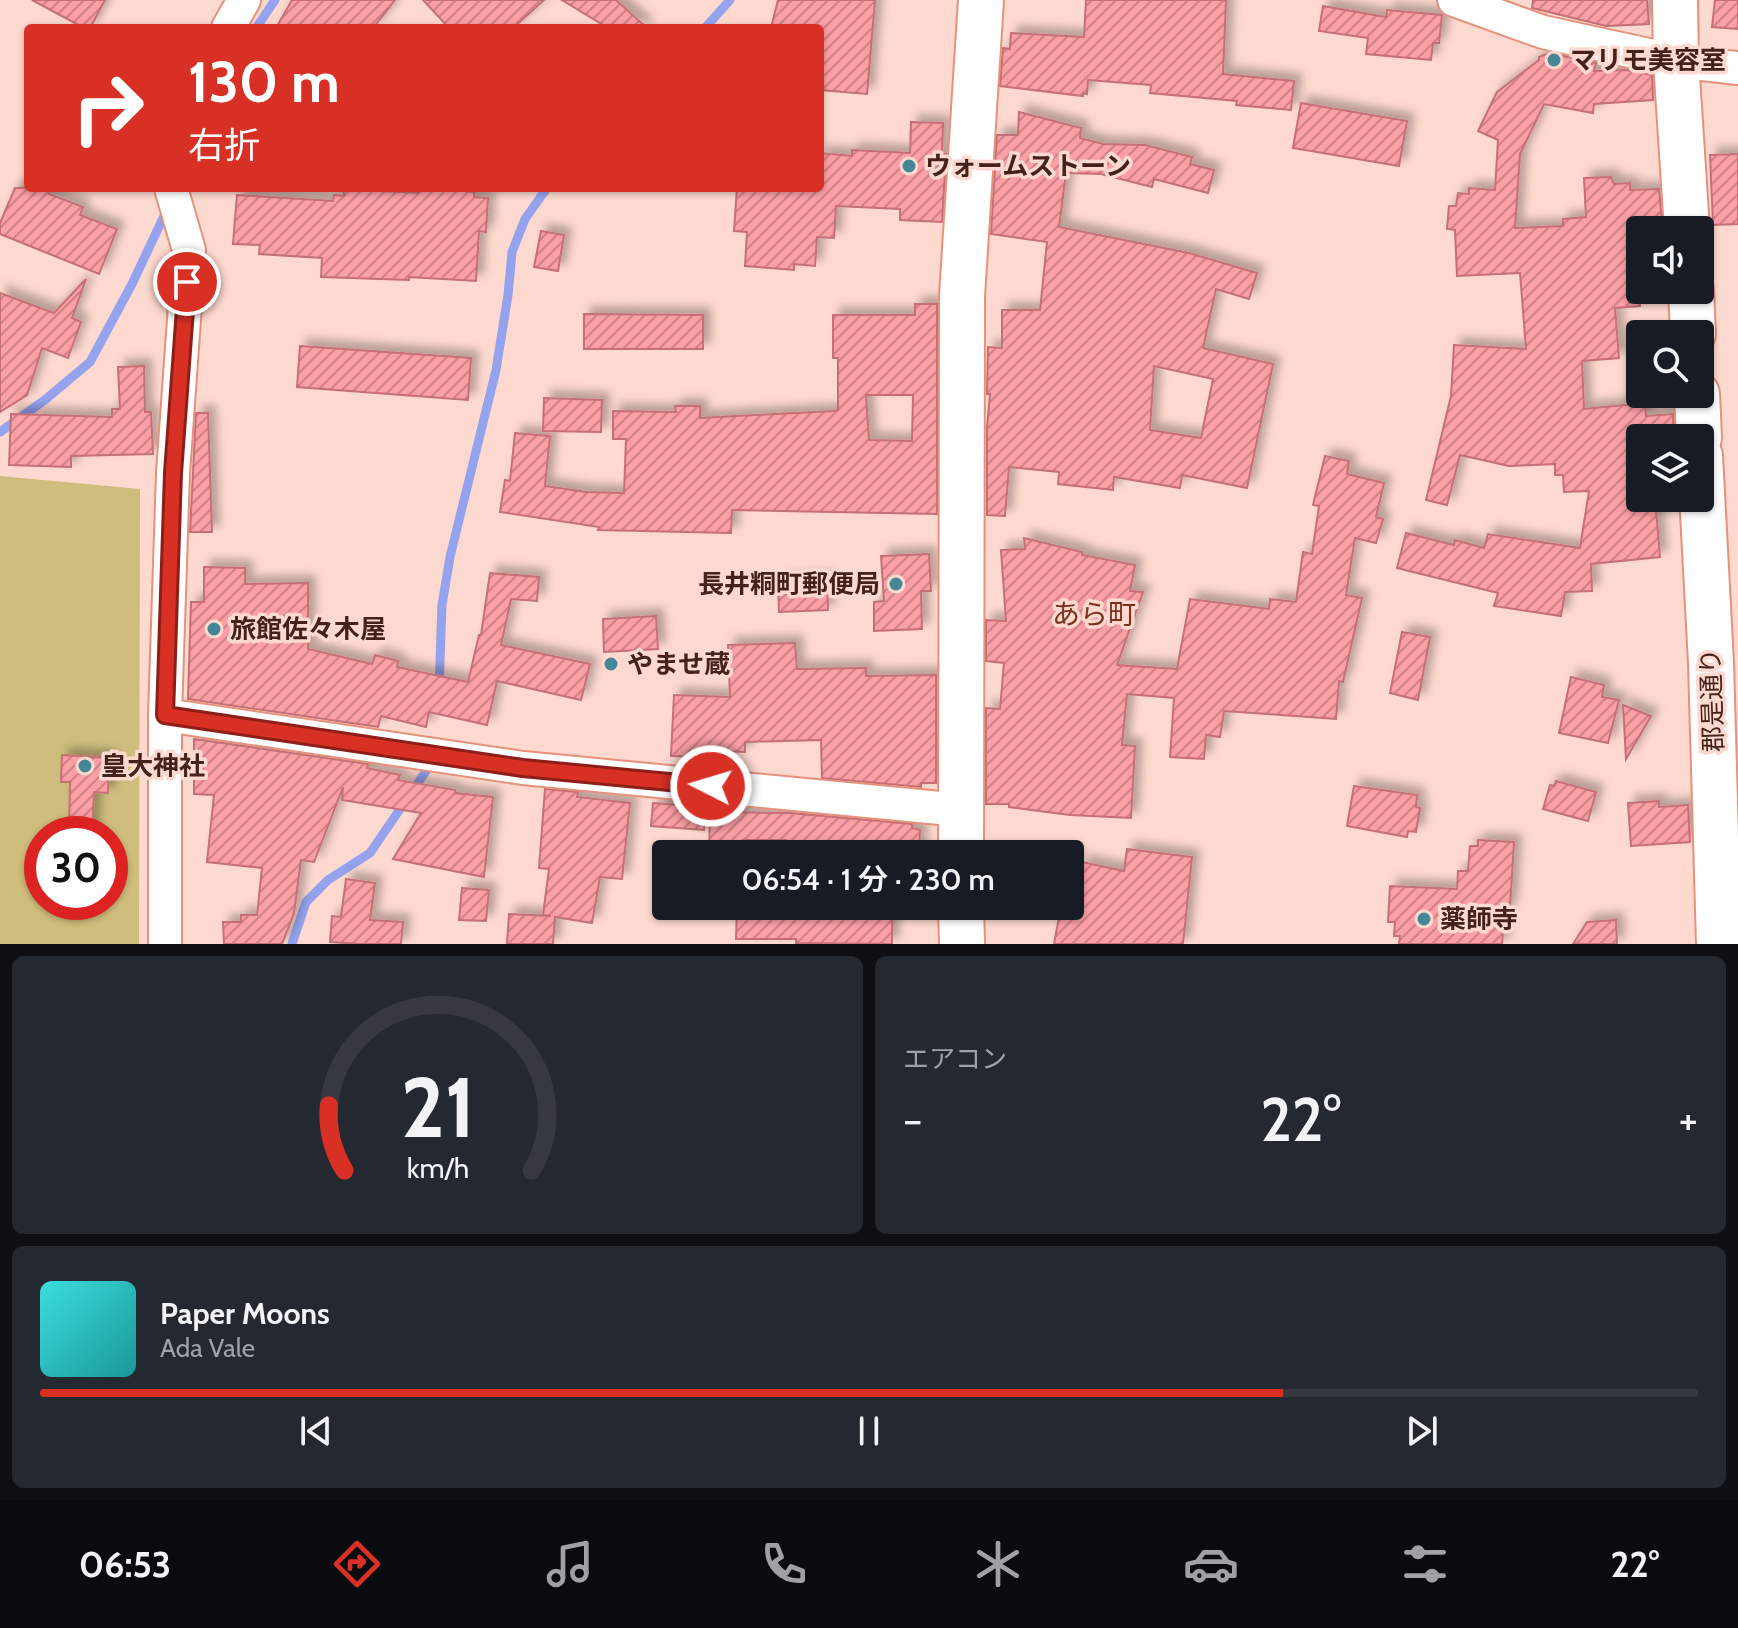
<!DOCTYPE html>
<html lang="ja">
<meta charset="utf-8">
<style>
:root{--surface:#171b24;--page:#242831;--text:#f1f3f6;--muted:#9ea1a6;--line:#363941;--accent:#d93025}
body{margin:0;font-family:Cabin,"Noto Sans JP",sans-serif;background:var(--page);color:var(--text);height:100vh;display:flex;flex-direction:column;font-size:30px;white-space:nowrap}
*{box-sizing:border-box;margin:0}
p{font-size:26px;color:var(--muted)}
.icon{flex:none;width:44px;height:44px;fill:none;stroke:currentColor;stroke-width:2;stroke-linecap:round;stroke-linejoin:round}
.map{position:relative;height:944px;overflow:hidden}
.details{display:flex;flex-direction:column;gap:12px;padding:12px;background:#0d0f14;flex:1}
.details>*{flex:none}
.banner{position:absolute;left:24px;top:24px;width:800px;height:168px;border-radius:8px;box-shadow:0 2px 6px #0004;background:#d93025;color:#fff;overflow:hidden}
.fabs{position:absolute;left:1626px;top:216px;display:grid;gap:16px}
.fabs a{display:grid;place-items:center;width:88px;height:88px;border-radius:8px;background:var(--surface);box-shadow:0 2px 6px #0004;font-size:40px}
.speed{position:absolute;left:24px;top:816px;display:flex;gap:16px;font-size:40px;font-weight:700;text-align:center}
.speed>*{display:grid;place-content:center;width:104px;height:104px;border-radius:50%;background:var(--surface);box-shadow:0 2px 6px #0004;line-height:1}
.speed .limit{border:12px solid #d22;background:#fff;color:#111}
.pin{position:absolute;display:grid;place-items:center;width:68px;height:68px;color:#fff;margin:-34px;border:4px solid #fff;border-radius:50%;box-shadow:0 2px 8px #0007}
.me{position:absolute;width:88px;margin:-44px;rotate:275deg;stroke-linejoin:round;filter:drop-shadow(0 0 6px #0008)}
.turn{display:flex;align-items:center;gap:28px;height:168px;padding:0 32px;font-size:36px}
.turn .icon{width:104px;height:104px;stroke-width:2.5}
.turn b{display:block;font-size:56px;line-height:68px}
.big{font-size:60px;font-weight:600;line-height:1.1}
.details .card{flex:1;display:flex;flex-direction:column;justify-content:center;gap:12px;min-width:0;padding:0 28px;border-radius:12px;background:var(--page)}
.details .dial{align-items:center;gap:0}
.dial svg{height:208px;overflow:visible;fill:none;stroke:var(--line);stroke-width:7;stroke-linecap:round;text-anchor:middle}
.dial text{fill:var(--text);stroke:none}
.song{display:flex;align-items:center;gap:24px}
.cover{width:96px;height:96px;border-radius:12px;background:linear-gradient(135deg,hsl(180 70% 55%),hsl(180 70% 35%))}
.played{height:8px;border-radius:4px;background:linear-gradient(90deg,var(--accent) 75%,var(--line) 75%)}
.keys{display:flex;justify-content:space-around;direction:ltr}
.heat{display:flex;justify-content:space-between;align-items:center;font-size:44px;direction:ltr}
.details .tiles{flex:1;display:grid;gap:12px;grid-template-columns:1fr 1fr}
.card:last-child{grid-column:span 2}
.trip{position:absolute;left:652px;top:840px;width:432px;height:80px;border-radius:8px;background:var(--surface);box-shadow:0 2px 6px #0004;font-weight:600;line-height:80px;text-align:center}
.tabs{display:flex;height:128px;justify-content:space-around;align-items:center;background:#090b0e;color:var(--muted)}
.tabs .icon{width:56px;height:56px}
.tabs .selected{color:var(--accent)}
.tabs b{font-size:36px;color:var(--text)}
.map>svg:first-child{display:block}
</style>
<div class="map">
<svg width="1738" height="944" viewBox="0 0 1738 944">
<defs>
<pattern id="building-hatch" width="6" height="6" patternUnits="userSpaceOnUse" patternTransform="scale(2)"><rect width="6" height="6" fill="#fc9fa5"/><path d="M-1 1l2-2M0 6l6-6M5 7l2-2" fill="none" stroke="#ce8186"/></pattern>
<filter id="shadow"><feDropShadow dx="7" dy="-7" stdDeviation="4" flood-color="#0004"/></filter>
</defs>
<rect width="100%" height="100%" fill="#fed9cf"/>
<path fill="#cebd7d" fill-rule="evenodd" d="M0,476L140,489L139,944H0ZM42,834H110V902H42Z"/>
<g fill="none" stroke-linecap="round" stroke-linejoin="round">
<g stroke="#95a3ef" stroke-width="9">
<path d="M256,28L275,0"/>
<path d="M705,28L730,0"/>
<path d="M0,432L46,399L90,362L132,284L164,216"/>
<path d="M439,688L442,605L450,557L496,370L508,295L512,252L525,219L547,188"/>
<path d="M292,944L306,902L328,880L370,853L426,771L427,760"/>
</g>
</g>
<g fill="url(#building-hatch)" stroke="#c56f76" stroke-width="2" fill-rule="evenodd" filter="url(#shadow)">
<path d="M32,0H105L90,28H84Z"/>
<path d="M292,0H395L373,28H276Z"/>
<path d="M423,0H544L513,28H449Z"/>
<path d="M562,0H616L647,28H608Z"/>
<path d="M778,0H875L867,94L820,90V28H771Z"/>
<path d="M1086,0H1226L1223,74L1294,81L1291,110L1236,105L1237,101L1150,93L1151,85L1088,80L1087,94L1083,93V96L1000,86L1003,48L1010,49L1011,33L1084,37Z"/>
<path d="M1533,0H1647L1649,24L1606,26L1532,8Z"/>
<path d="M1715,0H1738V29L1712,27Z"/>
<path d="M1323,6L1386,17L1387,10L1442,15L1439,43H1433L1431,60L1366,54L1368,38L1319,31Z"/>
<path d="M1549,53L1596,63L1594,71L1626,70L1652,75L1653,100L1594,104L1593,113L1544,104L1520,154L1515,228L1563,226V219L1586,217L1584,178L1611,177L1614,184L1630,183V190L1659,189L1662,223L1643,225V230H1640V306L1615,308L1619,358L1582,361L1584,409L1645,403L1646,416L1673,414L1674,438H1640V498H1655L1660,557L1591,564L1592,591L1565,592L1561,616L1494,606L1498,593L1397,568L1406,533L1454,545L1455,540L1484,548L1488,534L1580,548L1589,491L1564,492L1563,475H1555V464L1509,466L1460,455L1447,505L1426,500L1451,396L1454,345L1526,349L1520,273L1457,276L1455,230L1447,229L1449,206H1456L1458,193L1469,194V188L1495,190L1498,140L1478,131L1497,92L1539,60V57Z"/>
<path d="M1301,103L1407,121L1399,166L1293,148Z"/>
<path d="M1019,112L1081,128L1080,138L1103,144L1145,145L1192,157L1190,164L1214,170L1208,193L1154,179L1152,187L1101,174L1066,173L1059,227L1189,253L1257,273L1249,299L1216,289L1203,348L1273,364L1247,488L1182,475L1180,488L1114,477L1113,490L1058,484L1059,472L1009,467L1005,516L987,515V428L990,394H987L988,347L1002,348V310H1040L1047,242L991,234L997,135H1018ZM1154,366L1213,379L1201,438L1150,430Z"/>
<path d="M911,122L943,123L942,154H946L942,222L900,220V209L836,206L834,238L817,237L815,266L794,264V270L745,266L747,232L734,231L737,188H820V153L852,156V150L910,153Z"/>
<path d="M1738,154V224L1713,225L1710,155Z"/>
<path d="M15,188H51L49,194L83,207L80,215L117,229L99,274L0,234V223Z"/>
<path d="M419,188H465V191L474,192V197L488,198L486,232L479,231L476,281L409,277V280L321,277L322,258L259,254L260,245L233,244L237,195L333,201L334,195L344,196V189L418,193Z"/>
<path d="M541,231L564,235L558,271L534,267Z"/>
<path d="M86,279L72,318L81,322L68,358L42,348L27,395L0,412V293L54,313Z"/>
<path d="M915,304H937V514L732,510L731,533L598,530L599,527L500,512L505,480L510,481L515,433L550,436L545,486L586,492L624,493L626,439H613V411L676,412L675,406H700V418L834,411L838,410V358H833V315H915ZM866,395H913L912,441L869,440Z"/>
<path d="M584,314L703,315V349H584Z"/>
<path d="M300,346L471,358L468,400L297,387Z"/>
<path d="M144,366L145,412H151L153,454L71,456V467L9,465L11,414L112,417V409H120L118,367Z"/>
<path d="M544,398L602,400L601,432L543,431Z"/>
<path d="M196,413H208L212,532H190Z"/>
<path d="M1325,456L1349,461L1347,474L1384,483L1376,517L1383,519L1376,543L1355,538L1346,595L1362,598L1343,682L1339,681L1336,719L1224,711L1220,737L1206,735L1204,759L1170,757L1174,698L1127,694L1122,745L1135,746L1131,818L1070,815L1009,807V804H986V708L1000,709L1004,663L986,661V620L1006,621L1001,550L1025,549L1024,538L1082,552V555L1135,565L1130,591L1143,592L1117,665L1177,669L1190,599L1269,609L1270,599L1296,602L1303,552L1312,554L1319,506L1313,505Z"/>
<path d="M929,554L931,591H921L922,629L874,631V602L884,601L881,556Z"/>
<path d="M204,567L245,568V584L308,583V649L372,664L375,655L398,661L397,667L468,682L479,635H481L490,573L539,577L537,601L511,599L501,645L590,664L581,700L497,681L487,725L429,712L426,727L381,716L378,727L188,699L191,602H204Z"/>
<path d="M827,579L828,610L779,612L778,582Z"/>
<path d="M656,616L658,649L604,652L603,619Z"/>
<path d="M1402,632L1430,637L1418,700L1390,693Z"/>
<path d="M795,643L797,669L866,668V676L936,675V783H921V787L822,778L821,740L745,742V752L699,750L698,757L671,756L674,695L730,697L728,645Z"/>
<path d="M1571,677L1604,685L1602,697L1619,700L1608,743L1559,733Z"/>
<path d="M1623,705L1651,716L1626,759Z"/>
<path d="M194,739L368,764L367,768L400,775L398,780L455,790V793L493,797L484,877L393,859L421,813L342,800L343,787L314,862L301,860L294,913L282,944H224L223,922H241V915H257L262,868L207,862L214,795L194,794Z"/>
<path d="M62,755L109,758L108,793L94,792L92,834H69L70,782H61Z"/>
<path d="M1556,781L1596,792L1588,821L1543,809L1550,785L1554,786Z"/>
<path d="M1354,786L1417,795L1416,807L1420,808L1416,832L1408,831L1407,837L1347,826Z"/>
<path d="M545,789L578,792L577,797L630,803L622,879L600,877L592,923L555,917L553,944H507L509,914L551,916L543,915L549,869L539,868Z"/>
<path d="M1659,801V807L1688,805L1690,842L1631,846L1628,803Z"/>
<path d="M653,803L706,807L704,830L651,826Z"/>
<path d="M710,812L789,813L912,824V828L920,830L919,854H787L786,840H743V854H709Z"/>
<path d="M1478,840L1514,842L1510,907L1505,906L1502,944H1399L1400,936H1394L1395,922H1388L1390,886L1457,889L1458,871H1468L1470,846H1478Z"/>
<path d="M1127,849L1192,857L1183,944H1054L1061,906H1070V887L1077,889L1082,862L1124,871Z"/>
<path d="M346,879L375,883L370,920L403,922L401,944H360L330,942L332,916L341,917Z"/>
<path d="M462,888L489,890L486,921L459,920Z"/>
<path d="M737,906H892V944L796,943V939H736Z"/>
<path d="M1616,920L1617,944H1573L1587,922Z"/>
</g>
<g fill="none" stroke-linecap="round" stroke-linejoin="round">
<defs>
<g id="street">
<path d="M1454,0L1543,32L1676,61L1738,68"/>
<path d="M228,28L244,0"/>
<path d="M165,715L523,768L961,810"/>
<path d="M165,944V715L173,473L189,250L171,188"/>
</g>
<g id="secondary">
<path d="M1675,0L1676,61L1687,230"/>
<path d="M1691,290L1693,334"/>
<path d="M1697,394L1699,438"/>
<path d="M1700,456L1711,663L1719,944"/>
<path d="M961,854L962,296L981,0"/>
<path d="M961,906L962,944"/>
</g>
</defs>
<use href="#street" stroke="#e7917b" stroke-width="36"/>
<use href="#secondary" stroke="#e7917b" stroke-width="48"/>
<use href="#street" stroke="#fff" stroke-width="32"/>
<use href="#secondary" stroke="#fff" stroke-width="44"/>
</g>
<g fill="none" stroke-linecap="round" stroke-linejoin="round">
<defs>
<path id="route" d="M187,282L173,473L165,715L523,768L711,786"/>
</defs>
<use href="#route" stroke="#8d1f18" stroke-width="20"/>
<use href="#route" stroke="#d93025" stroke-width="14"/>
</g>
<g fill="#448797" stroke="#fed9cf" stroke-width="3">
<circle cx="1554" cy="60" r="8"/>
<circle cx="909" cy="166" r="8"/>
<circle cx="896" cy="584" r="8"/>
<circle cx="214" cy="629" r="8"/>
<circle cx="611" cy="664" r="8"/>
<circle cx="85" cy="766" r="8"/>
<circle cx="1424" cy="919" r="8"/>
</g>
<g text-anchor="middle" stroke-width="7" stroke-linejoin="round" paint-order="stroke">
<g font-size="26" font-weight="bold" fill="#45231a" stroke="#fed9cf" text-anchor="start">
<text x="1570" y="69">マリモ美容室</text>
<text x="925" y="175">ウォームストーン</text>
<text x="880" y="593" text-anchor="end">長井粡町郵便局</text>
<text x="230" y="638">旅館佐々木屋</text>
<text x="627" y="673">やませ蔵</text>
<text x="101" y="775">皇大神社</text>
<text x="1440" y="928">薬師寺</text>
</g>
<g font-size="26" fill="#45231a" stroke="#fed9cf">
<text transform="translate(1712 700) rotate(-92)" y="9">郡是通り</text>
</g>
<g font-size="28" fill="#7c301e" stroke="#fed9cf">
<text x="1094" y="624">あら町</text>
</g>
</g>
</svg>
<div class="fabs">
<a><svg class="icon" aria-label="sound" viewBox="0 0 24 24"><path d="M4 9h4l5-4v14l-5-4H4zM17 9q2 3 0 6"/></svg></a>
<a><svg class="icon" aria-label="search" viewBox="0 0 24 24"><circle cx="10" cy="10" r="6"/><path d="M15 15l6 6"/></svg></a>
<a><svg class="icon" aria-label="layers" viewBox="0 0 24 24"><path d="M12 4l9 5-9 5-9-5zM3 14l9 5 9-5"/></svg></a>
</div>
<div class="speed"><div class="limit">30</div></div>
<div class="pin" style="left:187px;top:282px;background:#d93025"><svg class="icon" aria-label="arrive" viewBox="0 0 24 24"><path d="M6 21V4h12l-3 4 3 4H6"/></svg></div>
<svg class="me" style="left:711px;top:786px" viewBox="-20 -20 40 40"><circle r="17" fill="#d93025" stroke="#fff" stroke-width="3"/><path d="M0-11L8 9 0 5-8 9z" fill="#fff"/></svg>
<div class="trip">06:54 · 1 分 · 230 m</div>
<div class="banner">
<div class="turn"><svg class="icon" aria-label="right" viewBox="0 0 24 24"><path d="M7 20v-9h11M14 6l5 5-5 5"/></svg><div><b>130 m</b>右折</div></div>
</div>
</div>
<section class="details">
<div class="tiles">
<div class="card dial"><svg viewBox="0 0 100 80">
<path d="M14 69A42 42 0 1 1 86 69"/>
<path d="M14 69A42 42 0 0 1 8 44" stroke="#d93025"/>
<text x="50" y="56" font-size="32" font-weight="700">21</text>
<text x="50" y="72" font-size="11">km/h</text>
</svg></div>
<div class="card"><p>エアコン</p>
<div class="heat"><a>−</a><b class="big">22°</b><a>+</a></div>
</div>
<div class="card">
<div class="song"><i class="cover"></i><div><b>Paper Moons</b><p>Ada Vale</p></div></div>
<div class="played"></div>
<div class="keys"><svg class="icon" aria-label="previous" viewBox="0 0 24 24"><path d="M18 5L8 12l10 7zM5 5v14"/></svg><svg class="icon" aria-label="pause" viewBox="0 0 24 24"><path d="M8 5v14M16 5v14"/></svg><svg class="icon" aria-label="next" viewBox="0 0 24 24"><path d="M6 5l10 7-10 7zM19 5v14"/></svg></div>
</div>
</div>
</section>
<nav class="tabs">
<b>06:53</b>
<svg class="icon selected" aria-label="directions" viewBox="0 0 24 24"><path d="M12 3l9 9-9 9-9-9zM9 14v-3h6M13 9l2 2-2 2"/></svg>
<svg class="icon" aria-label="music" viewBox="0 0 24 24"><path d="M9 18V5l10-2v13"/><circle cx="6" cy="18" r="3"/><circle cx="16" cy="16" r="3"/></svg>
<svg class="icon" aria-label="phone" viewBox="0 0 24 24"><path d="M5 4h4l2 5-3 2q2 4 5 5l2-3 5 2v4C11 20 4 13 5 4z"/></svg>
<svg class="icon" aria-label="climate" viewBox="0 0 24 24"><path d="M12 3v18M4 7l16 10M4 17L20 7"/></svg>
<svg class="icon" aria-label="car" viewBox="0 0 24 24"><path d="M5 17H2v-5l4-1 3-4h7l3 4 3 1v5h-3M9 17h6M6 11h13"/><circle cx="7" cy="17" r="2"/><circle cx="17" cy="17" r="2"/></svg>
<svg class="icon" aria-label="filters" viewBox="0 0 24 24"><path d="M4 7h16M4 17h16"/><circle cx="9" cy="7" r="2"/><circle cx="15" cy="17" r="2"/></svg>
<b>22°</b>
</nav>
